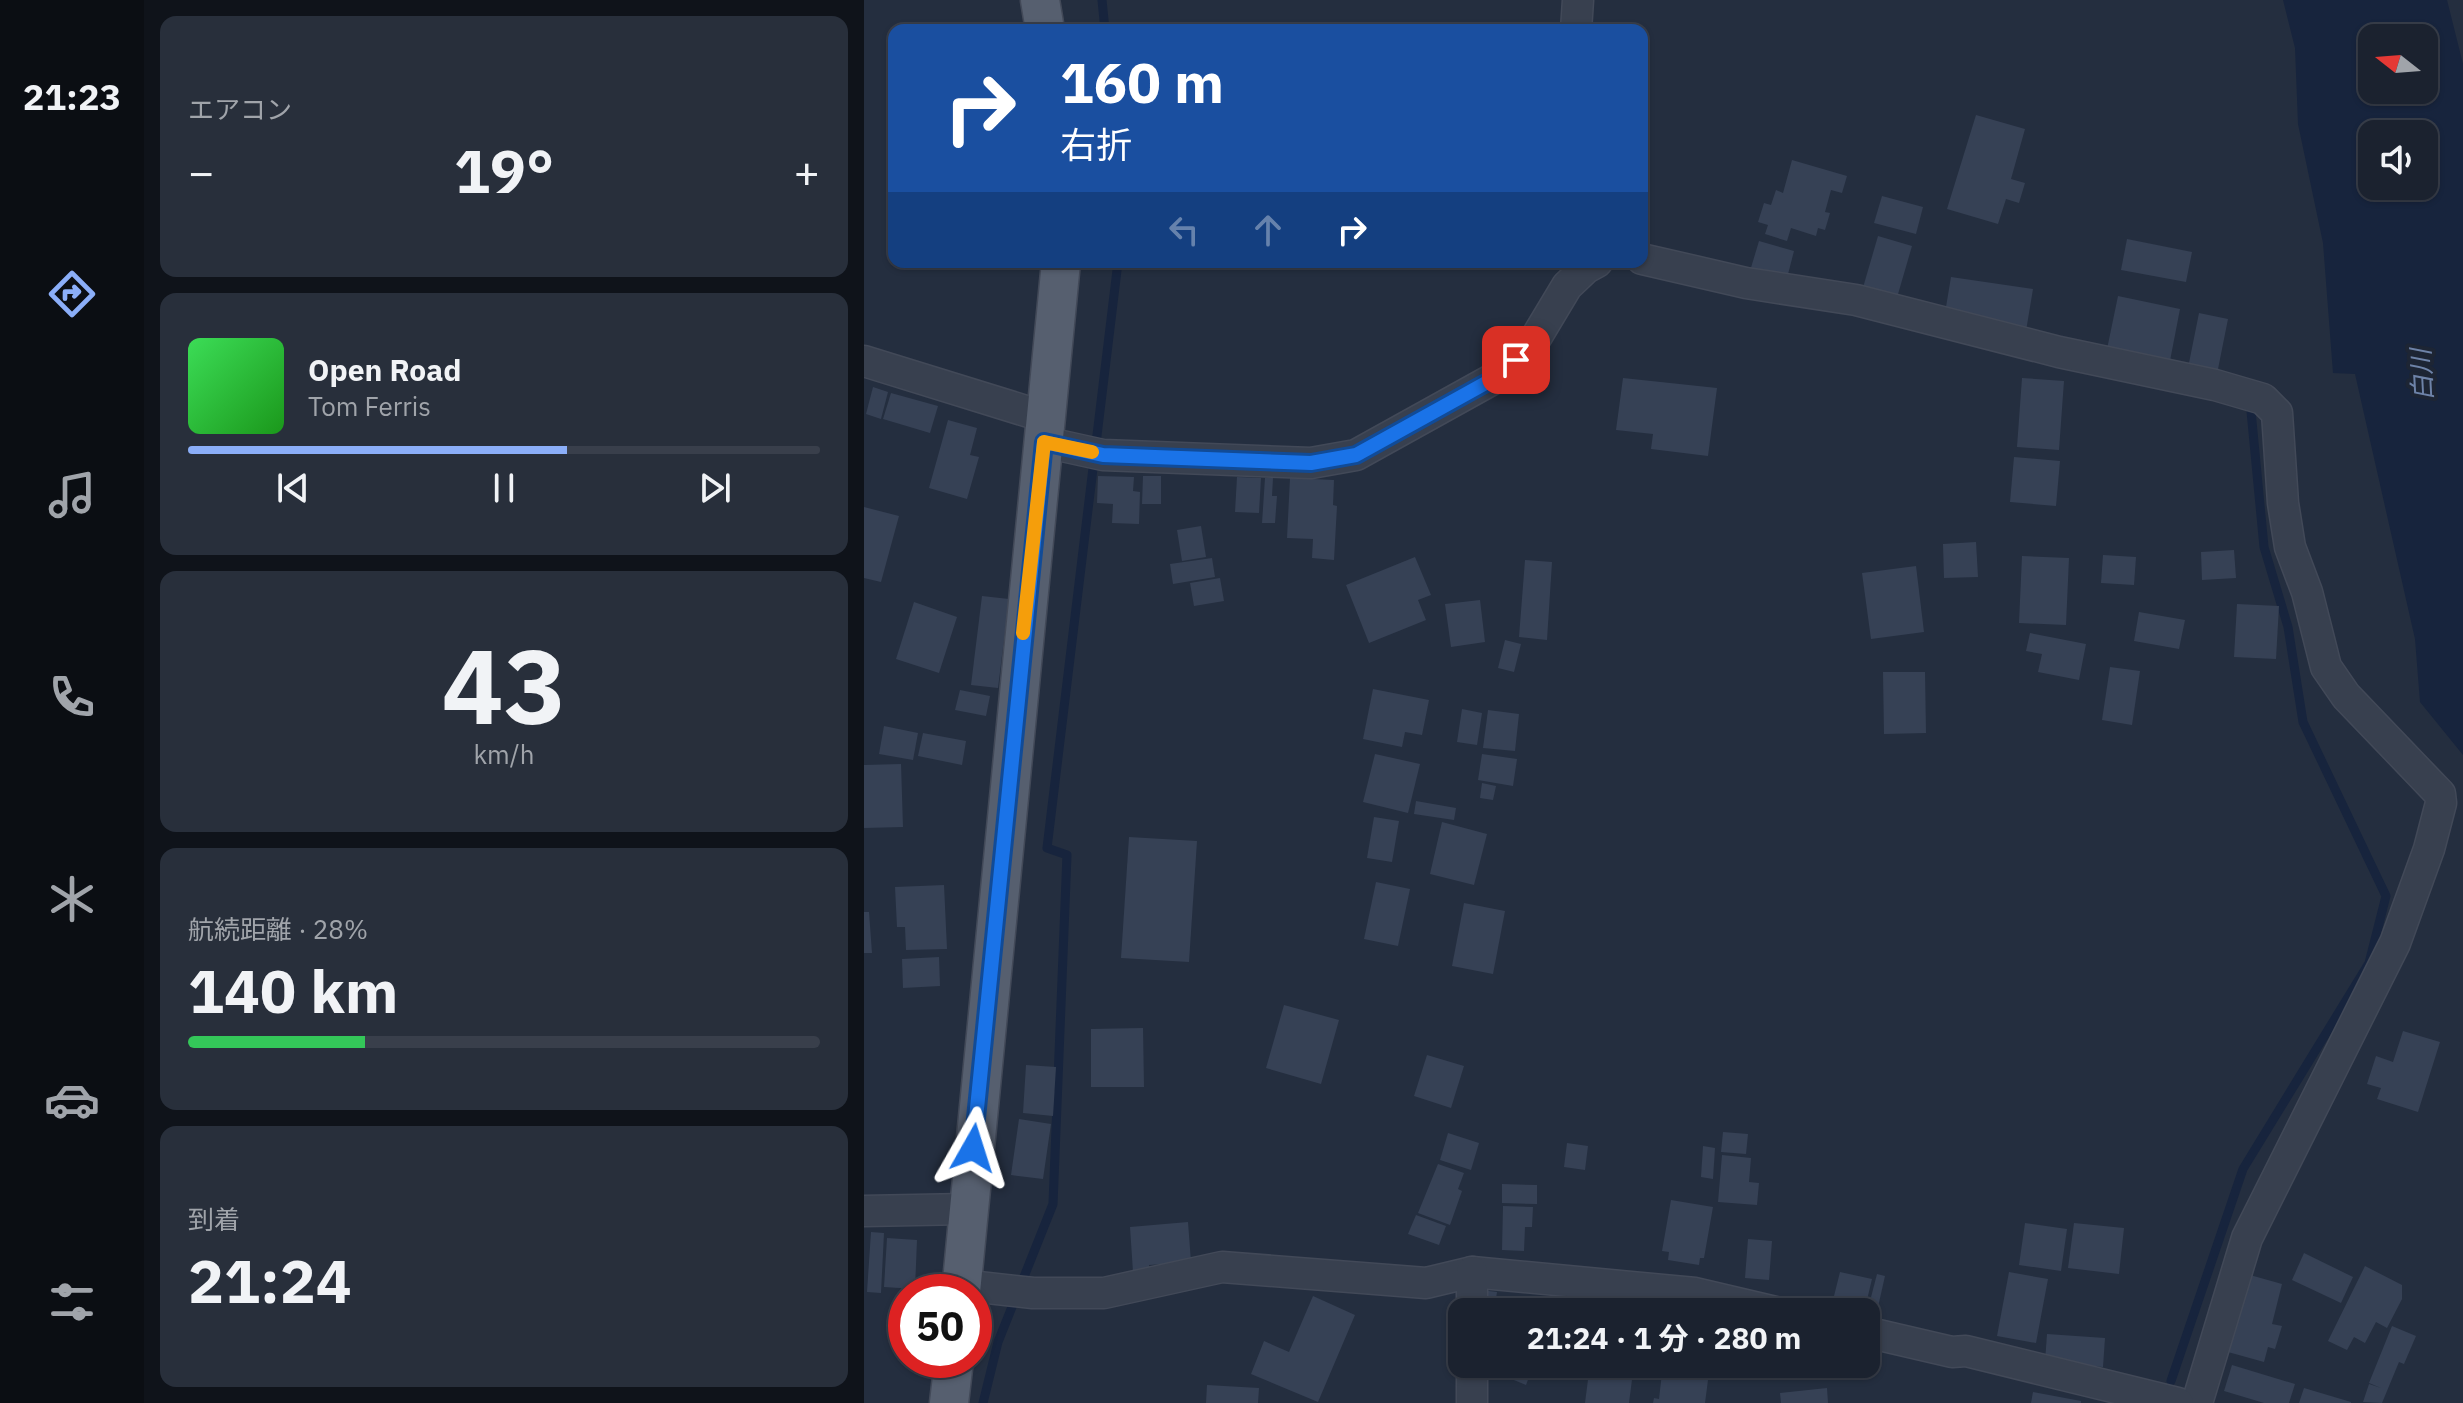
<!DOCTYPE html>
<html lang="ja">
<meta charset="utf-8">
<style>
:root{--surface:#1b222f;--page:#282f3b;--text:#f1f3f6;--muted:#a0a4aa;--line:#393f4b;--accent:#8baef8}
body{margin:0;font-family:"IBM Plex Sans","Noto Sans JP",sans-serif;background:var(--page);color:var(--text);height:100vh;display:flex;flex-direction:column;font-size:30px;white-space:nowrap}
*{box-sizing:border-box;margin:0}
p{font-size:26px;color:var(--muted)}
.icon{flex:none;width:44px;height:44px;fill:none;stroke:currentColor;stroke-width:2;stroke-linecap:round;stroke-linejoin:round}
.map{position:relative;flex:1;overflow:hidden}
.details{display:flex;flex-direction:column;gap:16px;padding:16px;background:#0f131a;width:720px}
.details>*{flex:none}
.hud{position:absolute;left:24px;top:24px;width:760px;height:244px;border-radius:16px;box-shadow:0 2px 6px #0004,0 0 0 2px var(--line);background:#1a4fa0;color:#fff;overflow:hidden}
.needle{width:52px;rotate:287deg}
.controls{position:absolute;left:1494px;top:24px;display:grid;gap:16px}
.controls a{display:grid;place-items:center;width:80px;height:80px;border-radius:16px;background:var(--surface);box-shadow:0 2px 6px #0004,0 0 0 2px var(--line);font-size:40px}
.speed{position:absolute;left:24px;top:1274px;display:flex;gap:16px;font-size:40px;font-weight:700;text-align:center}
.speed>*{display:grid;place-content:center;width:104px;height:104px;border-radius:50%;background:var(--surface);box-shadow:0 2px 6px #0004,0 0 0 2px var(--line);line-height:1}
.speed .limit{border:12px solid #d22;background:#fff;color:#111}
.pin{position:absolute;display:grid;place-items:center;width:68px;height:68px;color:#fff;margin:-34px;border-radius:16px;box-shadow:0 4px 12px #0006}
.me{position:absolute;width:88px;margin:-44px;rotate:6deg;stroke-linejoin:round;filter:drop-shadow(0 0 6px #0008)}
.turn{display:flex;align-items:center;gap:28px;height:168px;padding:0 40px;font-size:36px}
.turn .icon{width:104px;height:104px;stroke-width:2.5}
.turn b{display:block;font-size:56px;line-height:68px}
.lanes{display:flex;align-items:center;height:76px;padding:0 40px;background:#0003;justify-content:center;gap:40px;direction:ltr}
.lanes .off{opacity:.35}
.big{font-size:60px;font-weight:700;line-height:1.1}
.details .card{flex:1;display:flex;flex-direction:column;justify-content:center;gap:12px;min-width:0;padding:0 28px;border-radius:16px;background:var(--page)}
.details .dial{align-items:center;gap:0}
.dial b{font-size:104px;line-height:1}
.song{display:flex;align-items:center;gap:24px}
.cover{width:96px;height:96px;border-radius:12px;background:linear-gradient(135deg,hsl(130 70% 55%),hsl(120 70% 35%))}
.played{height:8px;border-radius:4px;background:linear-gradient(90deg,var(--accent) 60%,var(--line) 60%)}
.keys{display:flex;justify-content:space-around;direction:ltr}
.heat{display:flex;justify-content:space-between;align-items:center;font-size:44px;direction:ltr}
.charge{height:12px;border-radius:6px;background:linear-gradient(90deg,#34c759 28%,var(--line) 0)}
.trip{position:absolute;left:584px;top:1298px;width:432px;height:80px;border-radius:16px;background:var(--surface);box-shadow:0 2px 6px #0004,0 0 0 2px var(--line);font-weight:700;line-height:80px;text-align:center}
main{display:flex;flex:1;min-height:0}
.menu{display:flex;flex-direction:column;width:144px;justify-content:space-around;align-items:center;background:#0b0e13;color:var(--muted)}
.menu .icon{width:56px;height:56px}
.menu .selected{color:var(--accent)}
.menu b{font-size:36px;color:var(--text)}
.map>svg:first-child{display:block}
</style>
<main>
<nav class="menu">
<b>21:23</b>
<svg class="icon selected" aria-label="directions" viewBox="0 0 24 24"><path d="M12 3l9 9-9 9-9-9zM9 14v-3h6M13 9l2 2-2 2"/></svg>
<svg class="icon" aria-label="music" viewBox="0 0 24 24"><path d="M9 18V5l10-2v13"/><circle cx="6" cy="18" r="3"/><circle cx="16" cy="16" r="3"/></svg>
<svg class="icon" aria-label="phone" viewBox="0 0 24 24"><path d="M5 4h4l2 5-3 2q2 4 5 5l2-3 5 2v4C11 20 4 13 5 4z"/></svg>
<svg class="icon" aria-label="climate" viewBox="0 0 24 24"><path d="M12 3v18M4 7l16 10M4 17L20 7"/></svg>
<svg class="icon" aria-label="car" viewBox="0 0 24 24"><path d="M5 17H2v-5l4-1 3-4h7l3 4 3 1v5h-3M9 17h6M6 11h13"/><circle cx="7" cy="17" r="2"/><circle cx="17" cy="17" r="2"/></svg>
<svg class="icon" aria-label="filters" viewBox="0 0 24 24"><path d="M4 7h16M4 17h16"/><circle cx="9" cy="7" r="2"/><circle cx="15" cy="17" r="2"/></svg>
</nav>
<section class="details">
<div class="card"><p>エアコン</p>
<div class="heat"><a>−</a><b class="big">19°</b><a>+</a></div>
</div>
<div class="card">
<div class="song"><i class="cover"></i><div><b>Open Road</b><p>Tom Ferris</p></div></div>
<div class="played"></div>
<div class="keys"><svg class="icon" aria-label="previous" viewBox="0 0 24 24"><path d="M18 5L8 12l10 7zM5 5v14"/></svg><svg class="icon" aria-label="pause" viewBox="0 0 24 24"><path d="M8 5v14M16 5v14"/></svg><svg class="icon" aria-label="next" viewBox="0 0 24 24"><path d="M6 5l10 7-10 7zM19 5v14"/></svg></div>
</div>
<div class="card dial"><b>43</b><p>km/h</p></div>
<div class="card"><p>航続距離 · 28%</p><b class="big">140 km</b><div class="charge"></div></div>
<div class="card"><p>到着</p><b class="big">21:24</b></div>
</section>
<div class="map">
<svg width="1599" height="1403" viewBox="0 0 1599 1403">
<rect width="100%" height="100%" fill="#242e3f"/>
<path fill="#17243d" fill-rule="evenodd" d="M1419,0H1583L1599,64V755L1556,702L1551,639L1491,374L1469,373L1459,243L1434,124L1431,48ZM1508,38H1560V90H1508ZM1508,134H1560V186H1508Z"/>
<g fill="none" stroke-linecap="round" stroke-linejoin="round">
<g stroke="#17243d" stroke-width="9">
<path d="M238,0L241,30"/>
<path d="M1307,1381L1379,1169L1505,963L1522,896L1439,722L1424,627L1400,547L1387,411"/>
<path d="M119,1403L134,1342L189,1204L203,855L183,848L254,262"/>
</g>
</g>
<g fill="#364155">
<path d="M1112,115L1161,129L1147,179L1161,183L1155,203L1142,199L1134,224L1083,209Z"/>
<path d="M928,160L983,176L978,193L967,190L961,212L966,213L961,230L954,228L952,236L927,228L923,241L901,234L904,225L894,222L900,203L907,205L912,190L919,193Z"/>
<path d="M1018,196L1059,207L1052,234L1010,223Z"/>
<path d="M1014,236L1048,246L1032,301L998,291Z"/>
<path d="M1263,239L1328,252L1322,282L1257,270Z"/>
<path d="M895,241L930,251L922,282L886,271Z"/>
<path d="M1087,277L1169,289L1162,331L1080,319Z"/>
<path d="M1254,296L1316,309L1305,366L1242,354Z"/>
<path d="M1335,313L1364,319L1353,374L1324,368Z"/>
<path d="M759,378L853,388L844,456L787,449L789,434L752,430Z"/>
<path d="M1158,378L1200,381L1195,450L1153,447Z"/>
<path d="M9,387L24,392L17,419L2,414Z"/>
<path d="M27,393L74,406L66,433L19,419Z"/>
<path d="M84,420L113,428L106,455L115,457L103,499L65,488Z"/>
<path d="M1150,457L1196,461L1192,506L1146,502Z"/>
<path d="M234,476L270,477L269,491L276,492L275,524L248,523L249,504L233,503Z"/>
<path d="M279,476H297V504H278Z"/>
<path d="M373,477L397,478L395,513L371,512Z"/>
<path d="M401,478H409L408,496H413L411,523H398Z"/>
<path d="M426,478L470,480L469,505L473,506L470,560L448,558L449,539L423,538Z"/>
<path d="M0,507L35,516L17,582L0,578Z"/>
<path d="M337,526L342,557L318,561L313,530Z"/>
<path d="M1112,542L1114,577L1080,578L1079,544Z"/>
<path d="M1370,550L1372,578L1338,580L1337,552Z"/>
<path d="M1239,555L1272,557L1270,585L1237,583Z"/>
<path d="M1158,556L1205,558L1202,625L1155,623Z"/>
<path d="M551,557L567,595L554,600L562,620L505,643L482,585Z"/>
<path d="M348,558L351,577L309,584L306,564Z"/>
<path d="M661,560L688,562L683,640L655,637Z"/>
<path d="M1052,566L1060,632L1007,639L998,573Z"/>
<path d="M356,578L360,601L330,606L326,583Z"/>
<path d="M118,596L145,599L134,688L107,685Z"/>
<path d="M616,600L621,642L587,647L581,604Z"/>
<path d="M50,602L93,617L75,673L32,659Z"/>
<path d="M1373,604L1415,606L1412,659L1370,657Z"/>
<path d="M1275,612L1321,620L1315,649L1270,641Z"/>
<path d="M1166,633L1222,644L1215,680L1174,672L1178,654L1162,651Z"/>
<path d="M641,640L657,644L650,672L634,668Z"/>
<path d="M1246,667L1276,671L1268,725L1238,720Z"/>
<path d="M1019,672H1061L1062,733L1020,734Z"/>
<path d="M509,689L565,700L558,735L541,732L538,747L499,739Z"/>
<path d="M96,690L126,696L122,716L91,710Z"/>
<path d="M598,709L618,713L613,745L593,742Z"/>
<path d="M624,710L655,714L651,751L619,748Z"/>
<path d="M20,726L54,733L49,760L15,754Z"/>
<path d="M59,733L102,741L98,765L54,756Z"/>
<path d="M511,754L556,764L544,813L499,802Z"/>
<path d="M618,754L653,759L649,786L614,780Z"/>
<path d="M37,764L39,827L0,828V765Z"/>
<path d="M618,783L632,786L629,800L616,798Z"/>
<path d="M552,801L592,808L590,820L550,814Z"/>
<path d="M510,817L535,821L528,862L503,858Z"/>
<path d="M578,822L623,834L610,885L566,874Z"/>
<path d="M265,837L333,841L325,962L257,958Z"/>
<path d="M512,882L546,889L534,946L500,939Z"/>
<path d="M80,885L83,949L42,950L41,927H33L31,887Z"/>
<path d="M600,903L641,911L629,974L588,966Z"/>
<path d="M0,912H5L8,953H0Z"/>
<path d="M75,957L76,986L39,988L38,959Z"/>
<path d="M420,1005L475,1020L457,1084L402,1068Z"/>
<path d="M279,1028L280,1087H227V1029Z"/>
<path d="M1539,1031L1576,1042L1554,1112L1513,1099L1517,1088L1503,1084L1512,1056L1529,1062Z"/>
<path d="M563,1055L600,1066L587,1108L550,1096Z"/>
<path d="M162,1065L192,1067L189,1116L159,1113Z"/>
<path d="M155,1119L187,1124L179,1179L147,1175Z"/>
<path d="M859,1132L884,1134L882,1154L857,1152Z"/>
<path d="M584,1133L615,1143L607,1170L576,1160Z"/>
<path d="M703,1143L724,1146L721,1170L700,1167Z"/>
<path d="M839,1146L851,1148L849,1179L837,1177Z"/>
<path d="M858,1155L887,1158L885,1182L895,1183L893,1205L854,1202Z"/>
<path d="M574,1164L600,1173L594,1189L598,1191L586,1225L554,1213Z"/>
<path d="M638,1184L673,1185V1204L638,1203Z"/>
<path d="M807,1200L849,1207L840,1258H836L835,1265L804,1260L805,1252L798,1251Z"/>
<path d="M639,1206L669,1207L668,1227H661L660,1251L638,1250Z"/>
<path d="M552,1215L582,1226L575,1245L544,1234Z"/>
<path d="M324,1222L327,1262L285,1265V1271L269,1272L266,1227Z"/>
<path d="M1161,1223L1203,1229L1197,1271L1155,1265Z"/>
<path d="M1210,1223L1260,1228L1255,1274L1204,1268Z"/>
<path d="M7,1232L20,1233L17,1293L3,1292Z"/>
<path d="M23,1238L53,1240L51,1289L20,1287Z"/>
<path d="M884,1239L908,1241L905,1280L881,1278Z"/>
<path d="M1440,1253L1489,1277L1477,1303L1428,1280Z"/>
<path d="M1501,1266L1538,1285V1299L1523,1328L1512,1322L1501,1343L1490,1337L1483,1350L1464,1341Z"/>
<path d="M976,1272L1008,1279L1002,1304L970,1296Z"/>
<path d="M1145,1272L1184,1279L1172,1343L1133,1336Z"/>
<path d="M1013,1274L1021,1276L1014,1307L1005,1305Z"/>
<path d="M1386,1275L1418,1284L1408,1324L1418,1326L1411,1349L1404,1347L1400,1362L1364,1352Z"/>
<path d="M617,1290L633,1292L630,1312H614Z"/>
<path d="M449,1296L491,1315L454,1402L387,1374L400,1341L425,1352Z"/>
<path d="M982,1301L1000,1306L998,1312H979Z"/>
<path d="M1528,1326L1552,1336L1540,1364L1535,1362L1518,1403L1499,1402L1505,1384L1517,1388L1505,1383Z"/>
<path d="M1183,1334L1241,1338L1239,1367L1181,1362Z"/>
<path d="M636,1364H670L662,1385L633,1373Z"/>
<path d="M726,1364H770L765,1403H721Z"/>
<path d="M799,1364L827,1367L826,1378L844,1380L841,1403H789L790,1398L795,1399Z"/>
<path d="M1368,1365L1431,1384L1425,1403H1400L1360,1391Z"/>
<path d="M343,1385L395,1388L394,1403H342Z"/>
<path d="M963,1388L964,1403H917L916,1393Z"/>
<path d="M1440,1388L1487,1402V1403H1435Z"/>
<path d="M1169,1392L1217,1401V1403H1167Z"/>
</g>
<g fill="none" stroke-linecap="round" stroke-linejoin="round">
<defs>
<g id="minor">
<path d="M712,30L714,0"/>
<path d="M778,259L882,283L992,300L1195,352L1351,385L1399,399L1413,413L1419,503L1426,547L1443,592L1462,667L1482,696L1576,794L1577,803L1565,849L1531,943L1383,1238L1333,1403"/>
<path d="M0,361L181,417"/>
<path d="M180,442L239,455L447,463L492,455L638,374L667,346L703,286L722,268L733,262"/>
<path d="M0,1211L103,1209"/>
<path d="M97,1285L169,1293H240L358,1267L562,1283L608,1272L831,1293L912,1312"/>
<path d="M608,1312V1272"/>
<path d="M1002,1332L1088,1352L1102,1351L1314,1403"/>
<path d="M608,1364V1403"/>
</g>
<g id="major">
<path d="M176,0L181,30"/>
<path d="M97,1292L197,262"/>
<path d="M85,1403L90,1360"/>
</g>
</defs>
<use href="#minor" stroke="#424958" stroke-width="33"/>
<use href="#major" stroke="#424958" stroke-width="41"/>
<use href="#minor" stroke="#38404f" stroke-width="30"/>
<use href="#major" stroke="#565f6f" stroke-width="38"/>
</g>
<g fill="none" stroke-linecap="round" stroke-linejoin="round">
<defs>
<path id="route" d="M109,1148L180,442L239,455L447,463L492,455L638,374L652,360"/>
</defs>
<use href="#route" stroke="#114b97" stroke-width="20"/>
<use href="#route" stroke="#1a73e8" stroke-width="14"/>
<path stroke="#f59e0b" stroke-width="14" d="M159,633L180,442L228,452"/>
</g>
<g text-anchor="middle" stroke-width="8" stroke-linejoin="round" paint-order="stroke">
<g font-size="26" font-style="italic" fill="#6e83a8" stroke="#1d2534">
<text transform="translate(1558 375) rotate(-93)" y="9">白川</text>
</g>
</g>
</svg>
<div class="controls">
<a><svg class="needle" viewBox="-14 -14 28 28"><path d="M0-13l5 13h-10z" fill="#e53935"/><path d="M0 13l5-13h-10z" fill="#a0a4aa"/></svg></a>
<a><svg class="icon" aria-label="sound" viewBox="0 0 24 24"><path d="M4 9h4l5-4v14l-5-4H4zM17 9q2 3 0 6"/></svg></a>
</div>
<div class="speed"><div class="limit">50</div></div>
<div class="pin" style="left:652px;top:360px;background:#d93025"><svg class="icon" aria-label="arrive" viewBox="0 0 24 24"><path d="M6 21V4h12l-3 4 3 4H6"/></svg></div>
<svg class="me" style="left:109px;top:1148px" viewBox="-20 -20 40 40"><path d="M0-17L14 15 0 8-14 15z" fill="#1a73e8" stroke="#fff" stroke-width="4"/></svg>
<div class="trip">21:24 · 1 分 · 280 m</div>
<div class="hud">
<div class="turn"><svg class="icon" aria-label="right" viewBox="0 0 24 24"><path d="M7 20v-9h11M14 6l5 5-5 5"/></svg><div><b>160 m</b>右折</div></div>
<div class="lanes"><svg class="icon off" aria-label="left" viewBox="0 0 24 24"><path d="M17 20v-9H6M10 6l-5 5 5 5"/></svg><svg class="icon off" aria-label="ahead" viewBox="0 0 24 24"><path d="M12 20V5M6 11l6-6 6 6"/></svg><svg class="icon" aria-label="right" viewBox="0 0 24 24"><path d="M7 20v-9h11M14 6l5 5-5 5"/></svg></div>
</div>
</div>
</main>
